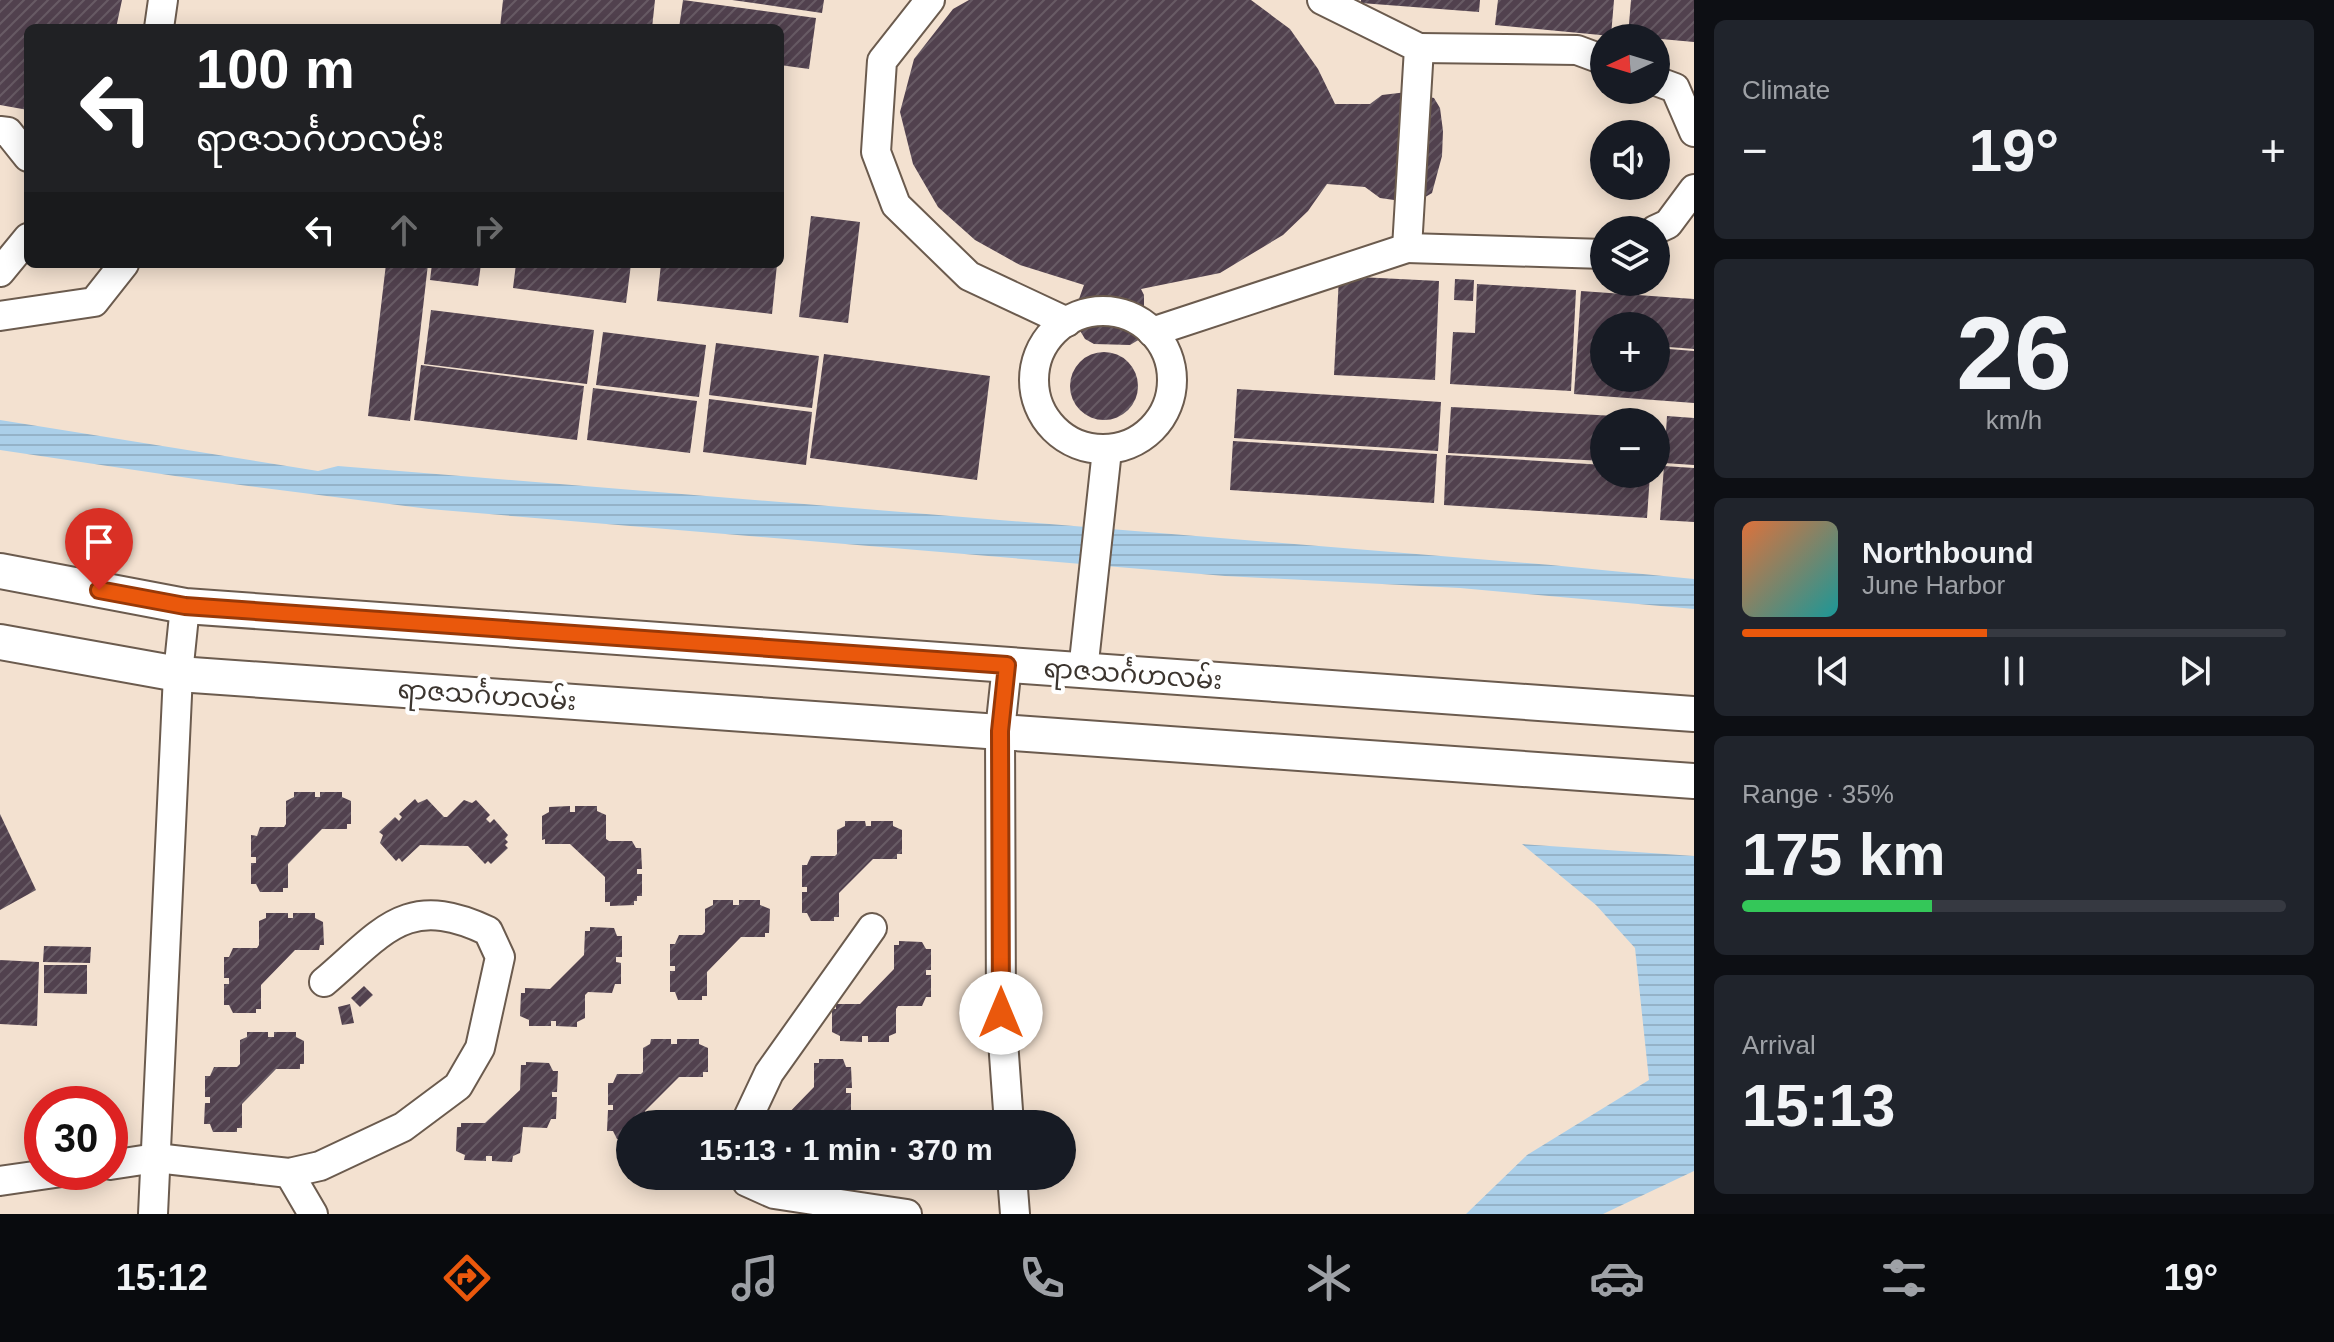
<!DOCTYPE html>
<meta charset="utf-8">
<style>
:root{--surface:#171b24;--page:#20242c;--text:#f1f3f6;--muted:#9ea1a6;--line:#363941;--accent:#ea580c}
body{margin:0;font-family:Arial,"Noto Sans Myanmar",sans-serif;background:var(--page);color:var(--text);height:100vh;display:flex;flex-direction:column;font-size:30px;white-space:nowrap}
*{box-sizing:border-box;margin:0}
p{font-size:26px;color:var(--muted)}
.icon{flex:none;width:44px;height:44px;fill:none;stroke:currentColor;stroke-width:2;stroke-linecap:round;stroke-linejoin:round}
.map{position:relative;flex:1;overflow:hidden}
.panel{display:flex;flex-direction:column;gap:20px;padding:20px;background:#0d0f14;width:640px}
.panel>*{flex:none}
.top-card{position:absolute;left:24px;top:24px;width:760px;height:244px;border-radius:12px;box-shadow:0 4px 20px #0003;background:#202124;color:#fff;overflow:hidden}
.needle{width:52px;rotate:266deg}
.controls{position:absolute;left:1590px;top:24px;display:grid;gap:16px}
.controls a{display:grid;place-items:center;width:80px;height:80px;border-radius:50%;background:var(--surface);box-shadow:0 4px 20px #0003;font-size:40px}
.speed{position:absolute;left:24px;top:1086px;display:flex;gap:16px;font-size:40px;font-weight:700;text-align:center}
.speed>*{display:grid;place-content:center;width:104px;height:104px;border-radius:50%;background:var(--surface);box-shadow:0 4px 20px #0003;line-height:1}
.speed .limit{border:12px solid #d22;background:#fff;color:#111}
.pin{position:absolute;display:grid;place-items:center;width:68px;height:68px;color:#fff;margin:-82px -34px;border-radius:50% 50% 50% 0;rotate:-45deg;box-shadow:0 0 8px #0007}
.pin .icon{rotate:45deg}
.me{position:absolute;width:88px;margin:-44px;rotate:0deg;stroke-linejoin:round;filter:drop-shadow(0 0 6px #0008)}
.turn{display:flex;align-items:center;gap:28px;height:168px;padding:0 40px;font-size:36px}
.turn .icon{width:104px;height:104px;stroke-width:2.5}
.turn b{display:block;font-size:56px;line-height:68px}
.lanes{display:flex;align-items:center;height:76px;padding:0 40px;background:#0003;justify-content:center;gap:40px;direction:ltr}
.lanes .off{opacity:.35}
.big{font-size:60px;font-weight:700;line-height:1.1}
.panel .widget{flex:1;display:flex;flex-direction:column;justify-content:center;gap:12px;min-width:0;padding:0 28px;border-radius:12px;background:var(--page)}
.panel .dial{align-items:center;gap:0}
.dial b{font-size:104px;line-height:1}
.song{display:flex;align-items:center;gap:24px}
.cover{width:96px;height:96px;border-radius:12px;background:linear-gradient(135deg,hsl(20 70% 55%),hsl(180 70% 35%))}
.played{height:8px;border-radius:4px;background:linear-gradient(90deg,var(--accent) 45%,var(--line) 45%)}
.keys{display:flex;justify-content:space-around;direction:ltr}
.heat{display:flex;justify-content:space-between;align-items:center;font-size:44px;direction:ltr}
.charge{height:12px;border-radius:6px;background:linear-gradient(90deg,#34c759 35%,var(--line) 0)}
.trip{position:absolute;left:616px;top:1110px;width:460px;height:80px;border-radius:40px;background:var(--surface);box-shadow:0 4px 20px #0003;font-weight:700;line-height:80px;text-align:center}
.tab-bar{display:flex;height:128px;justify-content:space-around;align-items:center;background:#090b0e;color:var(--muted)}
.tab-bar .icon{width:56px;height:56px}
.tab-bar .current{color:var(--accent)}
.tab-bar b{font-size:36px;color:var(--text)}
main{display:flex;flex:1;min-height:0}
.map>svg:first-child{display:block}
</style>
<main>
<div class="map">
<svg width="1694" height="1214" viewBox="0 0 1694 1214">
<defs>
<pattern id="water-rules" width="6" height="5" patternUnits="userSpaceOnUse" patternTransform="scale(2)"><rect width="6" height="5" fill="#abcfe9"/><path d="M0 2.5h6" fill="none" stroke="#94b2c8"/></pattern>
<pattern id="building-hatch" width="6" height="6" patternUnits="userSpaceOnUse" patternTransform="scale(2)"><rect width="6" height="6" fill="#51414e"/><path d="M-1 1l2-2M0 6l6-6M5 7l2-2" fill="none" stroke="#685b65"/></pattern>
</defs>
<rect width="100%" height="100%" fill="#f3e1d0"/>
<g fill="url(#water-rules)">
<path d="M0,420L318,471L338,466L1551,565L1694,579V609L1460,588L1225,576L429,509L202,480L0,450Z"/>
<path d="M1522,844L1694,856V1171L1603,1214H1466L1527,1155L1649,1080L1635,948L1596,905Z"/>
</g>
<g fill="url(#building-hatch)">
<path d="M0,0H122L116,28H28V110L0,105Z"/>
<path d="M503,0H655L652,28H500Z"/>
<path d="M683,0L816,18L809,69L780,65V28H679Z"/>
<path d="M732,0H824L822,13Z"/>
<path d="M969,0H1251L1290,29L1318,69L1335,104H1370L1382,95L1407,92L1434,98L1440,108L1443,131L1442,156L1432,193L1417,202L1394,200L1380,198L1365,187L1327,184L1308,211L1283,235L1220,273L1141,289L1144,295V329L1140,339L1130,345L1094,344L1085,339L1076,324L1075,310L1084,285L1020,265L975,240L938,207L913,164L900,112L914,59L953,9Z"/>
<path d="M1361,0H1480L1479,12L1361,3Z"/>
<path d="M1498,0H1614L1611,36L1495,25Z"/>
<path d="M1631,0H1694V42L1628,36Z"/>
<path d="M811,216L860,222L848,323L799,317Z"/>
<path d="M386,264H428L410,421L368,416Z"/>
<path d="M432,264H481L478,286L430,280Z"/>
<path d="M516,264H631L626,303L513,288Z"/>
<path d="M661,264H777L772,314L657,301Z"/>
<path d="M1339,276L1439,281L1435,380L1334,375Z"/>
<path d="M1455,279L1474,280L1473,301L1454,300Z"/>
<path d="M1477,284L1576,290L1571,391L1450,384L1453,332L1475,333Z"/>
<path d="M1581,291L1694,299V349L1656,346V326H1604V378H1656V348L1694,351V403L1574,394Z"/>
<path d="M431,310L594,330L587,384L424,364Z"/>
<path d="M603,332L706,345L699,397L596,385Z"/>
<path d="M716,343L819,356L812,408L709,395Z"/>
<circle cx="1104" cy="386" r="34"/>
<path d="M824,354L990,376L977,480L810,458Z"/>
<path d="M421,365L584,386L577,440L414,420Z"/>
<path d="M593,388L697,401L690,453L587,440Z"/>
<path d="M1237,389L1441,402L1438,451L1234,438Z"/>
<path d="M709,399L812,412L806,465L703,452Z"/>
<path d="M1451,407L1652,418V422H1604V461L1448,453Z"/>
<path d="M1667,416L1694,418V465L1664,463Z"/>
<path d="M1233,441L1437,454L1434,503L1230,490Z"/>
<path d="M1446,455L1604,465V474H1650L1647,518L1444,505Z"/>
<path d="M1664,466L1694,468V522L1660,520Z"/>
<path d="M294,792H315V797H320V792H342V797L351,801V824H347V829H322L288,864V888H283V892H260L256,884H251V863H256V857H251V835L257,836L260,827H284L286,824V801L294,797Z"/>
<path d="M415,799L418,803L427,799L444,817H447L464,800L472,803L476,800L490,815L486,819L490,823L494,819L508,835L505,839L508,842L505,845L508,848L491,864L488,861L485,864L468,846L420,845L402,862L399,858L396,861L380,843L383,835L379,832L395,817L399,821L402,817L399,814Z"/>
<path d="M570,806V812H575V806H597V811L606,815V839L609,841H632L636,848H641L642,869H637V874H642V896H637V901H634V905L610,906V902H605V877L570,844H545V839L542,840V816L549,812V807Z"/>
<path d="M0,814L36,890L0,910Z"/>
<path d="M845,821H865L866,826H871V821H893V826L902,830V854H897V859H873L839,893V917H834V921H811L807,913H802V892H807V887H802V865H807L811,856H835L837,854V830L845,826Z"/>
<path d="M713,900H733V905H739V900H760V905L770,909L769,933H765V937H741L707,972V996H702V1000H678L675,992H670V971H675V966H670V944H675L679,935H702L705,932V909L713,905Z"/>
<path d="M266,913H288V918H293V913H315V918L323,922L324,945H320L319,950H295L261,985V1009H256V1013H233L229,1005H224V984H229V978H224V957H229L233,948H257L259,945V921L266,918Z"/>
<path d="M590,927L614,928L617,936H622V957H616V962L621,963V984H615L612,993L588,992L585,995V1018L577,1022V1027L556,1026V1021H551V1026H529V1020L520,1016L521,993H525V988L550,989L584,955L585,931H590Z"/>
<path d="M899,941L922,942L926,949H931V970H926V975H931V997H926L922,1006H898L896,1009V1033L889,1036V1042H868V1036H862V1042L840,1041V1036L832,1032V1009H836V1004H860L894,969V945H899Z"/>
<path d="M44,946L91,947L90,963L43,962Z"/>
<path d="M0,960L39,962L37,1026L0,1024Z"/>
<path d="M44,965H87V994L44,993Z"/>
<path d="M364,986L373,995L360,1007L351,998Z"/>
<path d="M350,1004L354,1023L342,1025L338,1007Z"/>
<path d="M247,1032H268V1037H274V1032H296V1037L304,1041V1064H300V1069H276L242,1104V1128H237V1132H213L210,1124H204L205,1103H210V1097H205V1076H210L214,1067H237L240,1064V1040L247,1037Z"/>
<path d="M651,1039H671V1044H677V1039H699V1044L708,1048V1072H703V1077H679L645,1111V1124H630V1139H617L613,1131H607L608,1110H613V1105H608V1083H613L617,1074H641L643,1072V1048L650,1044Z"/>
<path d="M819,1059H843L846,1067H851L852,1088H846V1093H851V1115H846L843,1124H778L814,1087V1063H819Z"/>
<path d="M526,1062L549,1063L553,1071H558L557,1092H552V1097H557L556,1119H551L547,1128L523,1127L520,1153L513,1156L512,1162L492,1161V1156H486V1161L464,1160L465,1155L456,1151L457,1127H461V1123H485L520,1090L521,1065H526Z"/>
</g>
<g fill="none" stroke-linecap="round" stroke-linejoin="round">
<defs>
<g id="minor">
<path d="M930,0L882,61L876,152L896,205L969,276L1067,322"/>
<path d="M159,28L163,0"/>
<path d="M1419,48L1577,50L1604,60"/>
<path d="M1656,81L1675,88L1694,132"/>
<path d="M0,131L8,132L28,157"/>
<path d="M1655,230L1668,224L1694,189"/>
<path d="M1407,248L1604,254"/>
<path d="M0,272L28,238"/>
<circle cx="1103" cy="380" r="69"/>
<path d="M0,316L94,302L124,264"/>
<path d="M1152,332L1407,248L1419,48L1322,0"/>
<path d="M1007,665L1000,731L1001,1013L1009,1124"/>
<path d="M1083,671L1107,450"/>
<path d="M745,1124L769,1073L872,928"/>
<path d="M110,1165L156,1158L289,1173L320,1166L403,1127L458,1086L480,1048L500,957L488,931C406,892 383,932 324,982"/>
<path d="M289,1173L313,1214"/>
<path d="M745,1176L747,1182L774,1194L907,1214"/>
<path d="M1012,1176L1015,1214"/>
<path d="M0,1181L62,1172"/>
<path d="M153,1214L178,674L185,606"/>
</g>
<g id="major">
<path d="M0,571L185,606L1694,714"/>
<path d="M0,642L178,674L1694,781"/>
</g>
</defs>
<use href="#minor" stroke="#6b5b4e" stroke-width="32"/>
<use href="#major" stroke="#6b5b4e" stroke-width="38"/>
<use href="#minor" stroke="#fff" stroke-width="28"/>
<use href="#major" stroke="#fff" stroke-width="34"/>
</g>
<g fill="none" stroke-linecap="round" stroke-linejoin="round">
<defs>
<path id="route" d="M99,590L185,606L1007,665L1000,731L1001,1013"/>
</defs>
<use href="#route" stroke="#983908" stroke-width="20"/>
<use href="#route" stroke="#ea580c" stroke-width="14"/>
</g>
<g text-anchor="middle" stroke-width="8" stroke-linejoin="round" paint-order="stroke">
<g font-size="26" fill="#3c352f" stroke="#fff">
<text transform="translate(1133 674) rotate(4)" y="9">ရာဇသင်္ဂဟလမ်း</text>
<text transform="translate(487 695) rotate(4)" y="9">ရာဇသင်္ဂဟလမ်း</text>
</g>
</g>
</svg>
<div class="controls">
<a><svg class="needle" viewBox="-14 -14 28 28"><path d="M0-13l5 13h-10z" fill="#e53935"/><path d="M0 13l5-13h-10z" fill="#9ea1a6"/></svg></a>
<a><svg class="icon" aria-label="sound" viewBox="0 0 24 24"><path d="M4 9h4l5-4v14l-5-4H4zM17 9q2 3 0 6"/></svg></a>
<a><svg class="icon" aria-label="layers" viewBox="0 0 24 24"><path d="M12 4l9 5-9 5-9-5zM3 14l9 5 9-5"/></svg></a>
<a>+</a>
<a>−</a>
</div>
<div class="speed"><div class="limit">30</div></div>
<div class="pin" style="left:99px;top:590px;background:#d93025"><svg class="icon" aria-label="arrive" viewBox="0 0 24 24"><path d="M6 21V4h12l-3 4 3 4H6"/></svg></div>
<svg class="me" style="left:1001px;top:1013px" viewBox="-20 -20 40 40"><circle r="19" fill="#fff"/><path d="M0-13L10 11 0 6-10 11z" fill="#ea580c"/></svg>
<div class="trip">15:13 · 1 min · 370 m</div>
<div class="top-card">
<div class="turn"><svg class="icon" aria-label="left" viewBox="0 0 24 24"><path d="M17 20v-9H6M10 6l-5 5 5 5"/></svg><div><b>100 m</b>ရာဇသင်္ဂဟလမ်း</div></div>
<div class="lanes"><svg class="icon" aria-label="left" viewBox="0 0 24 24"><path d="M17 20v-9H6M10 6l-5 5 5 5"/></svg><svg class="icon off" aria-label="ahead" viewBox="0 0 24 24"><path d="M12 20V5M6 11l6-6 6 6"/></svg><svg class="icon off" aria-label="right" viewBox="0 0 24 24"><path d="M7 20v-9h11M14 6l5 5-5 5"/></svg></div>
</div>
</div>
<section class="panel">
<div class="widget"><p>Climate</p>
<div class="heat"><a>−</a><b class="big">19°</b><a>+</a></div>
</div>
<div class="widget dial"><b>26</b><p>km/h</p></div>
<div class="widget">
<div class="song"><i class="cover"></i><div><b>Northbound</b><p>June Harbor</p></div></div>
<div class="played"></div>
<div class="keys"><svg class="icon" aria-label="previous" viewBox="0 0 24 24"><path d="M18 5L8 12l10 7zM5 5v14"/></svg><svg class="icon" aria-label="pause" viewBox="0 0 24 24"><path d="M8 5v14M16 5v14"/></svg><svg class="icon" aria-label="next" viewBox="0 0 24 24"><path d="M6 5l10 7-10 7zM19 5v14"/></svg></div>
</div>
<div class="widget"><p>Range · 35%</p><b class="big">175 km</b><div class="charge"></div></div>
<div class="widget"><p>Arrival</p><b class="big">15:13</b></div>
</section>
</main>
<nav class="tab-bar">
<b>15:12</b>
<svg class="icon current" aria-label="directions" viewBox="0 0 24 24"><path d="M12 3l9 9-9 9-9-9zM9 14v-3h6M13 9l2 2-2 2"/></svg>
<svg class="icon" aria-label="music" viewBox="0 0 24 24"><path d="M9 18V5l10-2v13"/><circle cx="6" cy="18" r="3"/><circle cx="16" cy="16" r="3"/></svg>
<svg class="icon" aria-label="phone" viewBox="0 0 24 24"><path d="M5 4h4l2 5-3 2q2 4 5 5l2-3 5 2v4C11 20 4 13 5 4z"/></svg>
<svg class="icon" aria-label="climate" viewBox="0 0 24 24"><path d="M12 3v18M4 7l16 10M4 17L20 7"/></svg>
<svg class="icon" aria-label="car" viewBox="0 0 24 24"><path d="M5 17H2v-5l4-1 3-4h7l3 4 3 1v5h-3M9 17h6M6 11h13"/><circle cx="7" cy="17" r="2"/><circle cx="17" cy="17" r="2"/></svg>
<svg class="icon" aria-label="filters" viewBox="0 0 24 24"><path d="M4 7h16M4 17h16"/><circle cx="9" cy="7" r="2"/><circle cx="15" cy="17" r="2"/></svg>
<b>19°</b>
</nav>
